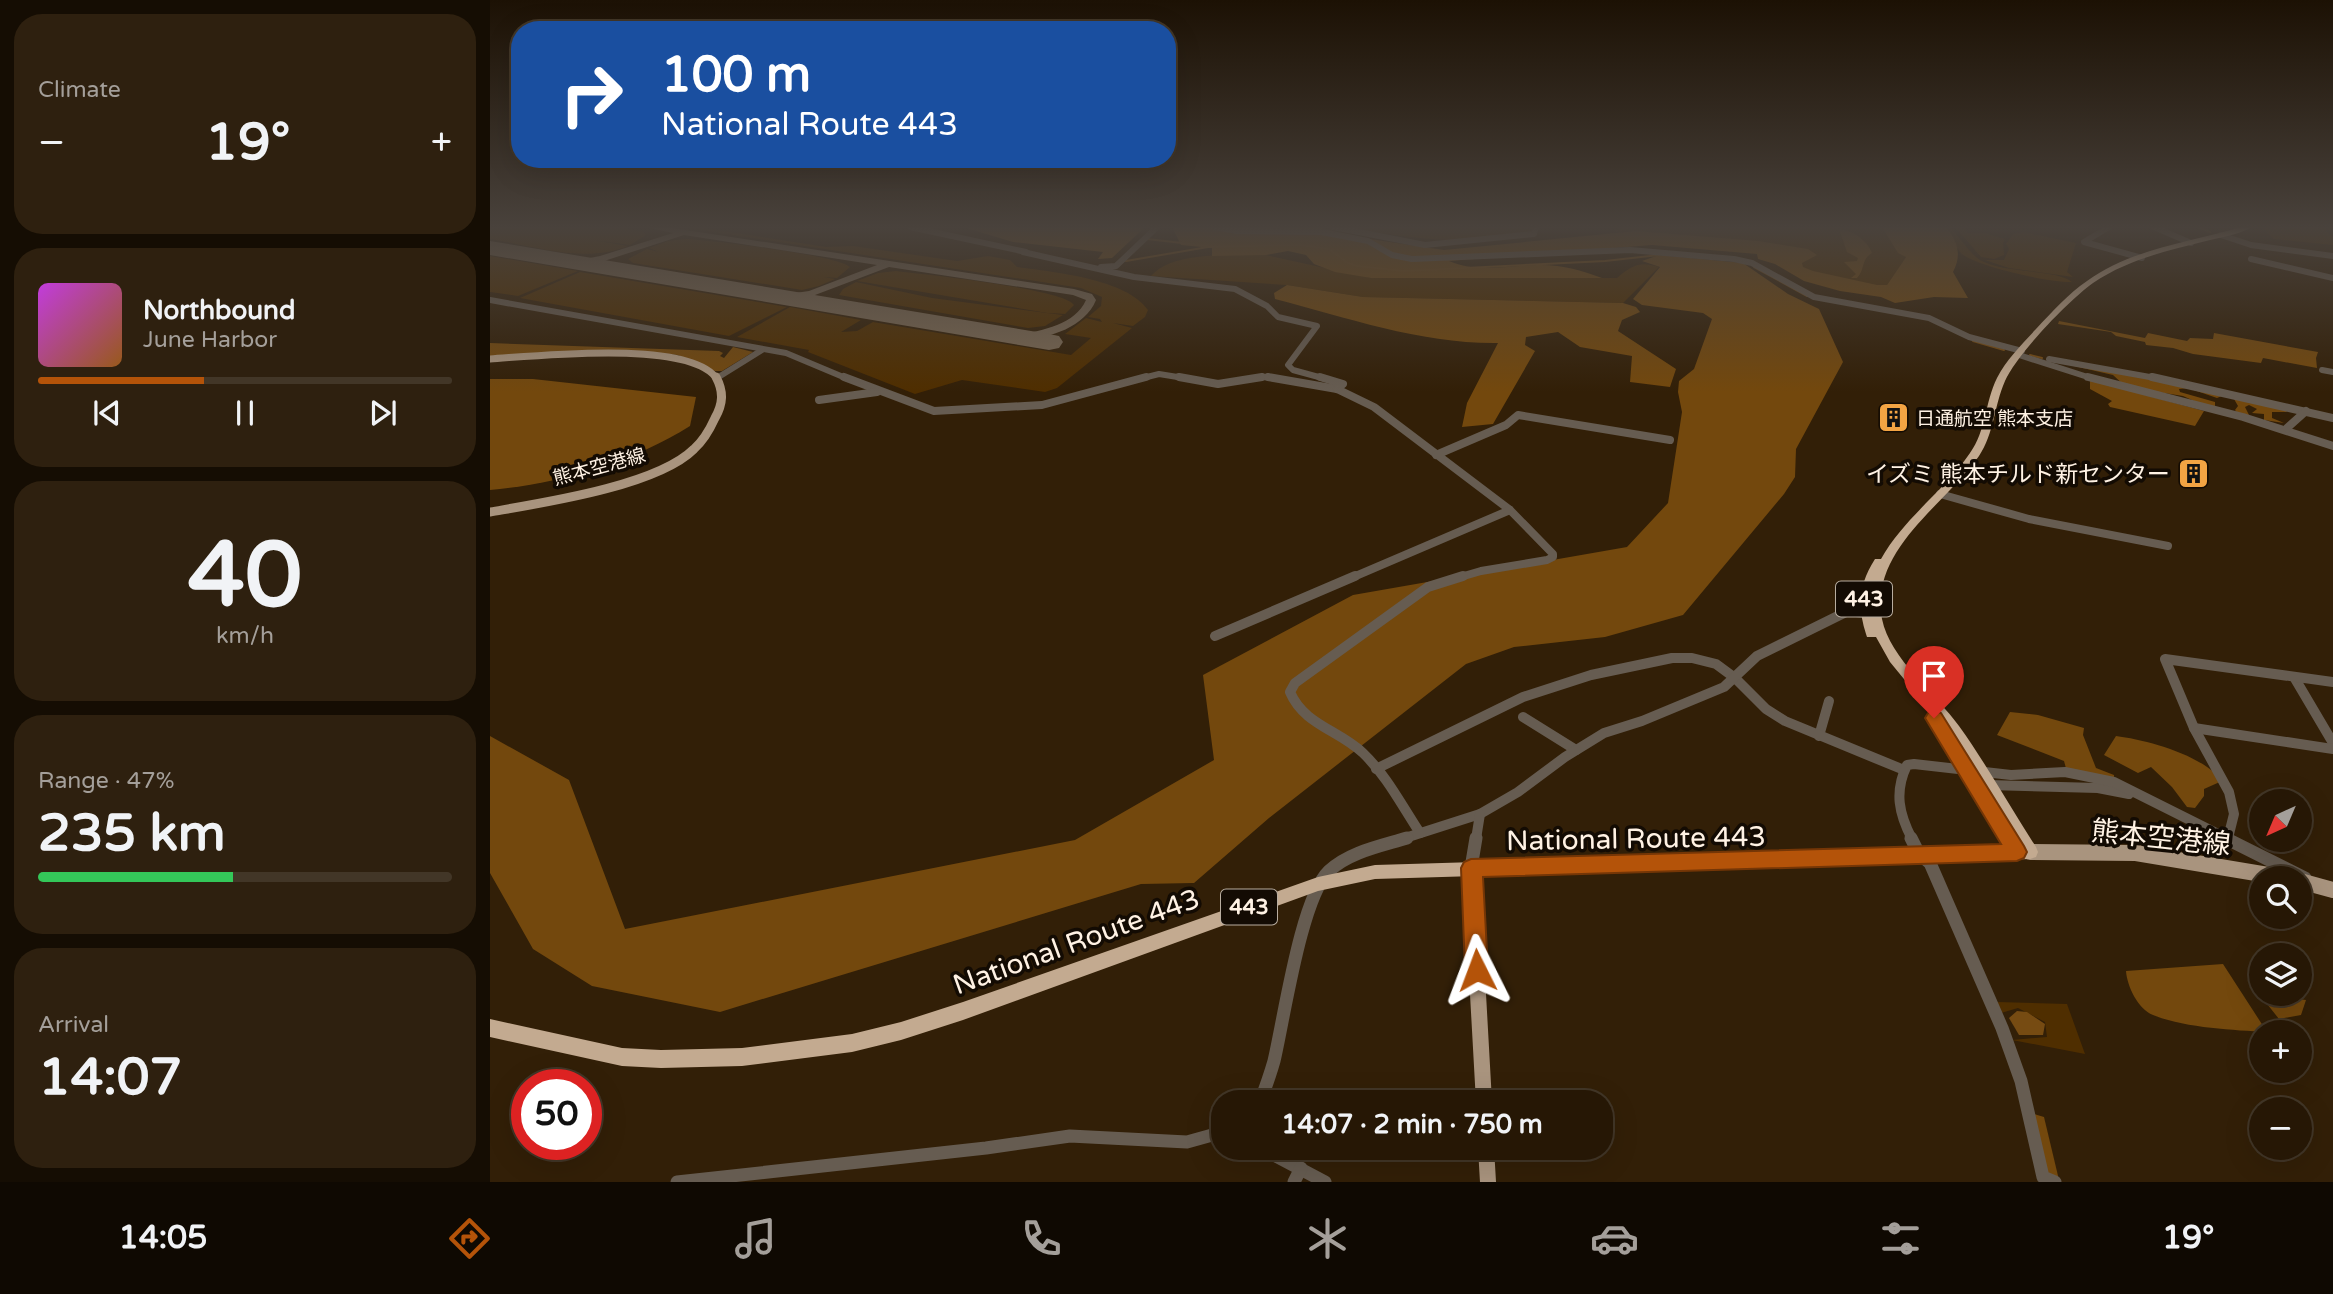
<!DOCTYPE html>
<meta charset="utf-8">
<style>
:root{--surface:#261705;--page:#2e200f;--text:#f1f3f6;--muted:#a49f9a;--line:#423627;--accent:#b45309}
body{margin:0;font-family:"Varela Round","Noto Sans JP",sans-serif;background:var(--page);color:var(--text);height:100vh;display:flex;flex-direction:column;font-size:26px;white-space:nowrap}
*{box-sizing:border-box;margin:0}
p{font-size:23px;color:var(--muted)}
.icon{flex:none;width:38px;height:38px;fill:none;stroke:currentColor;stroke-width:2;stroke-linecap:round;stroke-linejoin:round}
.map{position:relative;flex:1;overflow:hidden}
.drawer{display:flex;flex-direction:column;gap:14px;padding:14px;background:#150d03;width:490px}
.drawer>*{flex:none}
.top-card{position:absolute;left:21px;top:21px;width:665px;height:147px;border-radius:28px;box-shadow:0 7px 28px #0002,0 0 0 2px var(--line);background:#1a4fa0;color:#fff;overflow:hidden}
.needle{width:46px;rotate:224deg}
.fabs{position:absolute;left:1759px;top:789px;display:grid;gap:14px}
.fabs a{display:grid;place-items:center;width:63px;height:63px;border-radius:50%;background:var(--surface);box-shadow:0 7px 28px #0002,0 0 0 2px var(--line);font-size:35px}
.speed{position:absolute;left:21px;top:1069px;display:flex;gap:14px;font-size:35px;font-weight:700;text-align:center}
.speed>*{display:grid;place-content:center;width:91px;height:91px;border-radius:50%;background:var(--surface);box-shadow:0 7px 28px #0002,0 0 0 2px var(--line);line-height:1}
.speed .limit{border:10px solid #d22;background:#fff;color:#111}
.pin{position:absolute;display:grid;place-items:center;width:60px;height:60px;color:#fff;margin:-72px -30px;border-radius:50% 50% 50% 0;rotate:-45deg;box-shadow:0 0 7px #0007}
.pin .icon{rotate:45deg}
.me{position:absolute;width:77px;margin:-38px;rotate:357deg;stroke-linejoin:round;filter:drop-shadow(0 0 5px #0008)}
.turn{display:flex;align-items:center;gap:24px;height:147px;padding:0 35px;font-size:32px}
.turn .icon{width:91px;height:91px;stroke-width:2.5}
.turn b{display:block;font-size:49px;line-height:60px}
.big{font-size:52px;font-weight:800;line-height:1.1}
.drawer .tile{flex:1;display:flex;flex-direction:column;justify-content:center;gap:10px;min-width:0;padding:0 24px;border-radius:28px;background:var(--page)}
.drawer .dial{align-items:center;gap:0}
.dial b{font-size:91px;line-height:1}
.song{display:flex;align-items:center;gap:21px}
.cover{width:84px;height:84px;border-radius:10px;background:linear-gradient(135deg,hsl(290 70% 55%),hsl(30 70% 35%))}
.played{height:7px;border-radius:4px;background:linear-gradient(90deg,var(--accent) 40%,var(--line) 40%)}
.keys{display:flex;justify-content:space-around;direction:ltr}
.heat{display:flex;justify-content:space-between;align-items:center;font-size:38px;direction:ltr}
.charge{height:10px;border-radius:5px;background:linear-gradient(90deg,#34c759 47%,var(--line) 0)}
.trip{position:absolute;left:721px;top:1090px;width:402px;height:70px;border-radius:28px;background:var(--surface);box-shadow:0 7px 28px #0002,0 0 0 2px var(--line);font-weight:800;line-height:70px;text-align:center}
.tabs{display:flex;height:112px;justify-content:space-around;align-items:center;background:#0f0902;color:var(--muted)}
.tabs .icon{width:49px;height:49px}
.tabs .current{color:var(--accent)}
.tabs b{font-size:32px;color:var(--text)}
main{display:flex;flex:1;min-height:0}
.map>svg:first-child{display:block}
</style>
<main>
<section class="drawer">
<div class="tile"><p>Climate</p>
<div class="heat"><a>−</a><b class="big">19°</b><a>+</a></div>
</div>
<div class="tile">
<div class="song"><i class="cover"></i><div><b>Northbound</b><p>June Harbor</p></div></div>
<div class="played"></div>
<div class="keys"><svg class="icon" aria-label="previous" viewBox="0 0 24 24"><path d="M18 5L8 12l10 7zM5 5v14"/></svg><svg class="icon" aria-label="pause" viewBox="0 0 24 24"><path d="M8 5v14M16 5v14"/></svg><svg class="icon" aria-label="next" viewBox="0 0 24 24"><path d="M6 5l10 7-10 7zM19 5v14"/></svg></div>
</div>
<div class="tile dial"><b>40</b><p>km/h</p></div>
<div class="tile"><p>Range · 47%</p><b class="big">235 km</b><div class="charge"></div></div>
<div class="tile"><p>Arrival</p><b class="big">14:07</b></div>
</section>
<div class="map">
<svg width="1843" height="1182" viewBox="0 0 1843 1182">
<rect width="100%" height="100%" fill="#321f07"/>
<g fill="#4f2e00">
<path d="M0,227H129L153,232L156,235L140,245L103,240L138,246C95,264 45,246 0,239Z"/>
<path d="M190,227H208L336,247L363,246L467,261L498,256L520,260L527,267C564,272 637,279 658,310L655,317L643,326L623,323L642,328L567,388L555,392L472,380L425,394L318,352L319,350L247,337L300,307L371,320L351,332L367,331L383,322L581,355L601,338L575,334L596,318L612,322L610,319L598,317L611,306L612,297L591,288Z"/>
<path d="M851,227H1045L1043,236C980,246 914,238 851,227Z"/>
<path d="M1129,227H1397L1416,257L1393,291L1303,269L1314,253L1146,231L1125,232Z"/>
<path d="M1456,227H1460C1470,237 1479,253 1490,260C1514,274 1568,269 1582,282C1562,283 1488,267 1472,254C1465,248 1462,235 1456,227Z"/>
<path d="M1473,227L1478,233H1495L1515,239L1513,243L1514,255L1504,259L1491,257L1466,228Z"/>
<path d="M1772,227L1843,228L1835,230L1843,237V245L1784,239Z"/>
<path d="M1533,232L1586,243L1577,272L1583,277L1519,268L1495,260H1514L1519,249L1516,244L1523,234Z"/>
<path d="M196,239C220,240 347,255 360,267L347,278L334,277L345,279L329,286L312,290L143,263L138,259L157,249L169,252L159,248L178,241Z"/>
<path d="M752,254L776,255L881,278H1127C1142,265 1150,261 1169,267L1133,303L873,297L797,285L661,276C680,254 724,256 752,254Z"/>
<path d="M0,256L88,271L28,296L0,292Z"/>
<path d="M406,271C431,274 576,289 584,305L575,314L557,313L367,281L388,273Z"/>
<path d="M90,272L297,307L239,336L30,298Z"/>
<path d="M366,282L442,298L573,315L555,326L538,328L349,295L353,289Z"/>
<path d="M1507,1002L1577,1004L1595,1054L1522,1040L1557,1037L1555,1022L1528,1008L1511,1013Z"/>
</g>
<g fill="#73480d">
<path d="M682,227H719L751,233L796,228H833L859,236L954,250L1146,231L1268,241L1318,249L1327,255L1312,263L1313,267L1323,271L1387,285H1397L1416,257L1408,253L1392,227H1456C1468,242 1472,255 1463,272L1478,298L1444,297L1405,303L1391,297L1350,291L1314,281L1285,264L1268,259L1267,254L1162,245L959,261C986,273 1018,266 1047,265C1069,264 1092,270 1112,278H881L845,272L824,264L816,255L798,251L776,255L722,256V248L691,245Z"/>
<path d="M1328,227C1349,227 1373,231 1382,253C1371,259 1375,270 1367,278H1361L1366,274L1354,262L1367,261L1368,258L1357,252L1349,229Z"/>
<path d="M1169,255L1253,263L1298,294L1329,309L1353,362L1306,449L1305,477L1294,494L1193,615L1115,637L1024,647L976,664L779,818L704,883L651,884L230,1012L102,986L43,949L0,873V736L79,780L135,929L585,840L724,760L713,675L863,595L1137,547L1178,503L1192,412L1188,392L1189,381L1204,369L1222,319L1213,313L1152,305L1143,299L1170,267L1152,261Z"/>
<path d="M797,285L873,297L1133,303L1146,307L1150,312L1132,320L1128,331L1186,369L1180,387L1140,382L1142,356L1090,347L1068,332L1036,337L1035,345L1045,351L1003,424L972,427L977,403L1008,343C932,344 858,318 785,299L784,293Z"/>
<path d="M1569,321L1655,338L1658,333L1697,341L1700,338L1723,339L1724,333L1828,352L1826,358L1827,368L1773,358L1771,363L1703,354L1683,348L1656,345L1655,342L1626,336L1621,332L1568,324Z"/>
<path d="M0,343L229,351L233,353L230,356L234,358L243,347L263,352L232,371H225L188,355L160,352L0,356Z"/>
<path d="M1583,364L1688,383L1792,406L1797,412H1782V418L1794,423L1774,420V414L1762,413L1767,409L1759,405L1755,407L1759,415L1757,416L1748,414L1745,410L1748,406L1744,399L1734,395L1727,398L1698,388L1689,389L1690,392L1725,402V407L1722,409L1693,396L1636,387L1623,375L1584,366Z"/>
<path d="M0,379H43L206,397L200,426C141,463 69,484 0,490Z"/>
<path d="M1600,380L1714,411L1705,426L1620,407L1618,404L1622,401L1600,389Z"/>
<path d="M1520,712L1548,715L1594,728L1593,735L1606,768L1624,775V780L1577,772L1574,761L1507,735Z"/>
<path d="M1626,736C1657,740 1713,755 1732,781L1714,789V796L1705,808L1697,807L1682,787L1661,767L1648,773L1614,755Z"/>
<path d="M1733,964L1777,1032C1743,1030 1695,1028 1663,1015C1648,1009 1637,986 1636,971Z"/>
<path d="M1766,990L1771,991V994L1816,1000L1811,1015L1789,1019Z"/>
<path d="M1544,1114L1554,1117L1569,1180L1557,1174Z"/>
</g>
<g fill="#764b12">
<path d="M473,227H655L622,258L608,259L613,252L523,242Z"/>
<path d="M1527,1011L1537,1012L1555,1024L1553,1035H1529L1519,1018Z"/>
</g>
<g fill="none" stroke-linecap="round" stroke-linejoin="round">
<g stroke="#764b12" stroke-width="2">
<path d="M1708,227L1720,232"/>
<path d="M657,239L718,246"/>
<path d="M636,261L718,247L810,245L839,249L858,263L867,266L914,271L1115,261L1169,255"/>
<path d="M1264,267L1317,296"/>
<path d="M1483,341L1514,350"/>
<path d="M1540,355L1552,358"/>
</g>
<path fill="#796854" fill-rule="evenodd" d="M155,227H176L584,289L602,294L606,300C595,327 560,338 533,340L529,339V335C552,330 585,325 596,300L583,295L399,267L325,295L295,300L290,297L291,295L319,291L387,265L194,235L111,262L84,265L79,262L110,256L183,233Z"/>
<path fill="#796854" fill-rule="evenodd" d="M0,241L559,334L569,336L573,342L569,348L559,350L0,255Z"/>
<g stroke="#665c51" stroke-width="6">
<path d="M420,227L536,252"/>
<path d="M725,227L747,231L832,232L878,241L902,255L922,259L1140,250L1244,259L1262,263L1324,297L1439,318L1479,337L1532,351"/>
<path d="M843,227L935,245L1044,234L1046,227"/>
<path d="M1619,227L1594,242L1652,258"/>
<path d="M1664,227L1701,243"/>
<path d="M1731,235L1761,245L1843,256"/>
<path d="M533,252L644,277L745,289L777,306L788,317L827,326L798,365L803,370L836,379"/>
<path d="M1761,259L1843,278"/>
<path d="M611,267L626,266L667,227"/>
<path d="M0,300L296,353L358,379"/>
<path d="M1529,355L1604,379"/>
<path d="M1559,359L1671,379"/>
<path d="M1832,370L1843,372"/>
<path d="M227,378L272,350"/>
<path d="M649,379L669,374L700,379"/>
<path d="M760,379L775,377L788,379"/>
</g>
<g stroke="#665c51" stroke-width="8">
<path d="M354,377L444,411L552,405L656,377"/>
<path d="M689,377L728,384L772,377"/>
<path d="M778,377L847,389L884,407L1020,510L1063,554V557L1057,560L991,571L967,578"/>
<path d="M830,377L853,384L847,389"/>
<path d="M1598,377L1753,417L1843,446"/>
<path d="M1662,377L1843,418"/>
<path d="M329,400L387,392"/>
<path d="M1797,428L1816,411"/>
<path d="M946,455L1016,425L1028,415L1180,440"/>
<path d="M1450,494L1539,519L1678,546"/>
<path d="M861,578L1020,510"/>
</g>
<g stroke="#665c51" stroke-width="10">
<path d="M725,636L865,576"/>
<path d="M1804,677L1843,743"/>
<path d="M1033,717L1086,750"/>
<path d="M1704,728L1843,749"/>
<path d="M1329,736L1339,701"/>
<path d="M886,769L1033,697L1101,675L1182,658H1202L1226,664L1245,678L1276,709L1295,721L1414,770"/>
<path d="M1498,785L1608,788L1639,794"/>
<path d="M930,833C912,806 897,776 873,753C849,730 814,725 800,692L805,683L938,587L973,576"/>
<path d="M1738,838L1744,814L1739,792L1704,728L1675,659L1843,682"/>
<path d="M912,839L990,814L1028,792L1075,757L1114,733L1152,721L1234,687L1267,656L1358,611L1383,614"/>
<path d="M986,839L990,814"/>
<path d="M1422,839C1409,814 1404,792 1417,765L1424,764L1521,775L1575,772L1624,782L1738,839"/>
</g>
<g stroke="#665c51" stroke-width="13">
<path d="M1421,838L1430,856"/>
<path d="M1735,838L1815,878"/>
<path d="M1432,856L1440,863L1512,1028L1531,1081L1553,1177L1565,1182"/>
<path d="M981,868L986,838"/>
<path d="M770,1102C775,1089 780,1075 784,1061C794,1019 811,898 839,871C859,852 891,846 917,838"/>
<path d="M771,1148L835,1182"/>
<path d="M187,1182L496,1148L580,1136L697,1142L733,1132"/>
<path d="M804,1182L811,1168"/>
</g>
<path stroke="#a9947e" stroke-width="7" d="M0,359C47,356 200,339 227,379"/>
<path stroke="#a9947e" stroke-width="9" d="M0,512C52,503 167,486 204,449C213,441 220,429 225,418C233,404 234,392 226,377"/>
<g stroke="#a9947e" stroke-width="16">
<path d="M1540,852L1646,853L1796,878"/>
<path d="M981,868L994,1102"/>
<path d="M1810,881L1843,890"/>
<path d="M996,1148L998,1182"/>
</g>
<path fill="#c3aa90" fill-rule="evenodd" d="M1752,227H1762C1748,235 1728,238 1712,242C1675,251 1635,261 1603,283C1578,301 1527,354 1515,381C1504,406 1504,434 1489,456C1454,506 1379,550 1392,619C1400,659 1446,694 1469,726C1497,765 1520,807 1546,847L1548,852L1546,857L1540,859L885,879L828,891L473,1020L411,1040L362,1052L252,1066L171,1068L132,1066L0,1037V1019L132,1048L171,1050L252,1048L362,1034L411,1022L473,1002L828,877L885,865L1515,846L1451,739L1453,735L1459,734L1400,662L1386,637H1377L1376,634C1367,606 1369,584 1385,559H1391C1414,518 1454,491 1480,453C1496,431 1495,402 1507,378C1516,360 1532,344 1546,329C1562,312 1578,294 1597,281C1641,249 1700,242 1752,227Z"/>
</g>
<linearGradient id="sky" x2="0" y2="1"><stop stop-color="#1c1104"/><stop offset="0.58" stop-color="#49423c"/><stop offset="1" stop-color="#49423c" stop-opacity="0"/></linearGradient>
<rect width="1843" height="392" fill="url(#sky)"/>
<path fill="#b45309" stroke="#753606" stroke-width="2" d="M1444,711L1451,713L1534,846L1537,852L1534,858L1527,861L993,877L998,970L995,977L987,980L979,977L975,970L971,868L974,862L981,859L1511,844L1435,718L1438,713Z"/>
<defs>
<symbol id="building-square" viewBox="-11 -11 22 22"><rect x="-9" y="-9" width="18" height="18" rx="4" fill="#f3a443" stroke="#130b03"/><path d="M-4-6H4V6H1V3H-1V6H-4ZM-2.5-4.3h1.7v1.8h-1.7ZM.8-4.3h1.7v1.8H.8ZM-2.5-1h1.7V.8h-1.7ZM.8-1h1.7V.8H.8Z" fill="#111"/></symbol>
</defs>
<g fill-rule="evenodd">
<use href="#building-square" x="1386" y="400" width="35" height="35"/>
<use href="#building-square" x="1686" y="456" width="35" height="35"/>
</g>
<g text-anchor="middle" stroke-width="7" stroke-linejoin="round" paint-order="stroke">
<g font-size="19" fill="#fff2e4" stroke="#130b03" text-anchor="start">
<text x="1426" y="425">日通航空 熊本支店</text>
</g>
<g font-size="19" fill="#fff2e4" stroke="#130b03">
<text transform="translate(109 466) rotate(-15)" y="7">熊本空港線</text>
</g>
<g fill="#130b03" stroke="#b8ada0" stroke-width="2">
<rect x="1346" y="581.5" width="56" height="35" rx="5"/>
<rect x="731" y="889.5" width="56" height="35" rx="5"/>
</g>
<g font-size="21" font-weight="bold" fill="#fff2e4">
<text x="1374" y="606">443</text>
<text x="759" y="914">443</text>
</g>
<g font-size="23" fill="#fff2e4" stroke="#130b03" text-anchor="end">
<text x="1680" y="482">イズミ 熊本チルド新センター</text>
</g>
<g font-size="28" fill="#fff2e4" stroke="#130b03">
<text transform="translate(1671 837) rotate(6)" y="10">熊本空港線</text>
<text transform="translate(1146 838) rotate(-1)" y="10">National Route 443</text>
<text transform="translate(586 941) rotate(-20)" y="10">National Route 443</text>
</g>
</g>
</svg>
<div class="fabs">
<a><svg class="needle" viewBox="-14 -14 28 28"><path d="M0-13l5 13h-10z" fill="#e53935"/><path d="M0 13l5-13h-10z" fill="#a49f9a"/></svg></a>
<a><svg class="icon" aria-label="search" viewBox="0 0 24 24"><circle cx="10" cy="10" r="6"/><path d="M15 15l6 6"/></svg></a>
<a><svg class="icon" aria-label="layers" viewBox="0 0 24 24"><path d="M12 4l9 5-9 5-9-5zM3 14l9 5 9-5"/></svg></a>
<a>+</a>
<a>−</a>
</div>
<div class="speed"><div class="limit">50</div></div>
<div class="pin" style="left:1444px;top:718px;background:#d93025"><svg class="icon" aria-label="arrive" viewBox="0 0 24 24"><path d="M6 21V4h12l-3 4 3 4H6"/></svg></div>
<svg class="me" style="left:987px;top:970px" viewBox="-20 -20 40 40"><path d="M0-17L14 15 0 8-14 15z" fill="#b45309" stroke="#fff" stroke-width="4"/></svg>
<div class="trip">14:07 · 2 min · 750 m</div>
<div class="top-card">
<div class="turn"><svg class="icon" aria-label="right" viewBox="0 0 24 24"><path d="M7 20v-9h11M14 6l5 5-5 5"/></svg><div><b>100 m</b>National Route 443</div></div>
</div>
</div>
</main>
<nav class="tabs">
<b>14:05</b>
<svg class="icon current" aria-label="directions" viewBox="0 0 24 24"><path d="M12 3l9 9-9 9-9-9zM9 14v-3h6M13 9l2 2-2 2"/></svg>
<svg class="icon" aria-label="music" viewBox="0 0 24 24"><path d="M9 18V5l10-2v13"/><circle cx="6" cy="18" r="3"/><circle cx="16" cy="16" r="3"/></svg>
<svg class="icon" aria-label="phone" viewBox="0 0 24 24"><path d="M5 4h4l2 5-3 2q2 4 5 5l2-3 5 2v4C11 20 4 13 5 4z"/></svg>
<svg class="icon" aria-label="climate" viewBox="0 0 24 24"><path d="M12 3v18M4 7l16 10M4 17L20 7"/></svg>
<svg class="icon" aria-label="car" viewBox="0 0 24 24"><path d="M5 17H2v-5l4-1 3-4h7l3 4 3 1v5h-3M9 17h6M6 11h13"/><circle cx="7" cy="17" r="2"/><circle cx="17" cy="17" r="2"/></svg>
<svg class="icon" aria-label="filters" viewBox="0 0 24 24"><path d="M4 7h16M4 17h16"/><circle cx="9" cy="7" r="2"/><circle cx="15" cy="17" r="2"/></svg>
<b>19°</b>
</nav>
